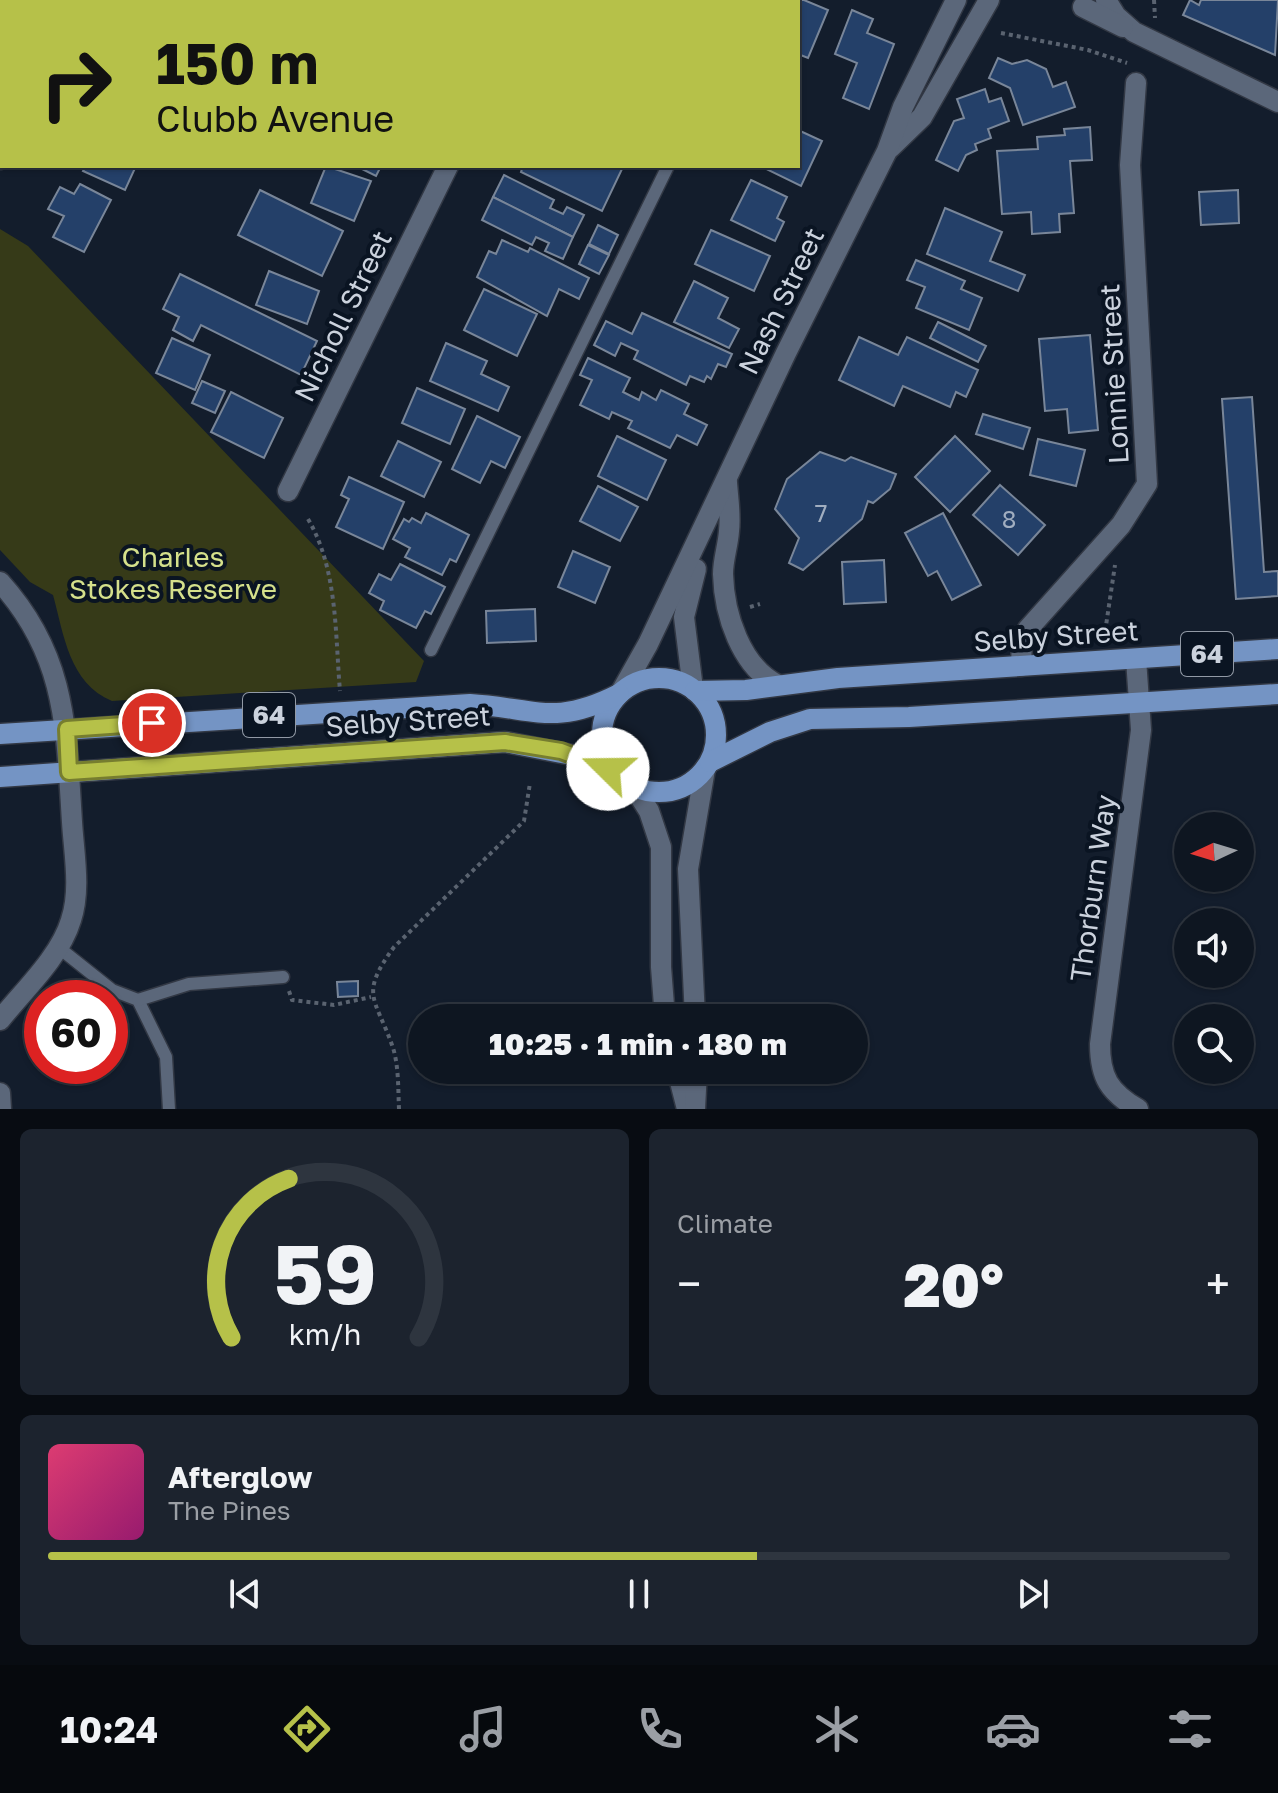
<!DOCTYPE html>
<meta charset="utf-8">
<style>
:root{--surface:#0e1621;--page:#1c232e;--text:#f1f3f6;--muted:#9b9fa5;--line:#2e353f;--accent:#b6c149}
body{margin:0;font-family:"Golos Text",sans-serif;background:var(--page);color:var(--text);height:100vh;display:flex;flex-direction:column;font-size:30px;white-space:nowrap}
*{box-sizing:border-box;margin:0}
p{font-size:26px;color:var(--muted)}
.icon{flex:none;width:44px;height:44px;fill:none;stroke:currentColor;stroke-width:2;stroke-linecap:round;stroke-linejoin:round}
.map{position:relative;height:1109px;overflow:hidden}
.panel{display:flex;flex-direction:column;gap:20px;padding:20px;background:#080c12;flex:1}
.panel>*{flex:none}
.hud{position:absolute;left:0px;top:0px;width:800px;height:168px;box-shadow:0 2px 6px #0004,0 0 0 2px var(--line);background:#b6c149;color:#111;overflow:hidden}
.needle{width:52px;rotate:266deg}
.fabs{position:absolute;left:1174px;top:812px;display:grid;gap:16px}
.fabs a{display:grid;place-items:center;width:80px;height:80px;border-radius:50%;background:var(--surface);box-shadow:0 2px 6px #0004,0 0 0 2px var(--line);font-size:40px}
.speed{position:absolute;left:24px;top:980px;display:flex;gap:16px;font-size:40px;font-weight:700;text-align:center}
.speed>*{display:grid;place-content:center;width:104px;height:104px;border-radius:50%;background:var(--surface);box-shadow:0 2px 6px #0004,0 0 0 2px var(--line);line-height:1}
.speed .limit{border:12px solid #d22;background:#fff;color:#111}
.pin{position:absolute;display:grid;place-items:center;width:68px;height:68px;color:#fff;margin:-34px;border:4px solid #fff;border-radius:50%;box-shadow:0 2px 8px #0007}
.me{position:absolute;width:88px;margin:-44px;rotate:292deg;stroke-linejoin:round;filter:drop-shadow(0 0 6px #0008)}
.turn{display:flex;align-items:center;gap:28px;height:168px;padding:0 24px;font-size:36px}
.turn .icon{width:104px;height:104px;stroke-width:2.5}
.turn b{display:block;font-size:56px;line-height:68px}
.big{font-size:60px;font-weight:800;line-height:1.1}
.panel .tile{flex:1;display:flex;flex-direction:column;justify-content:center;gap:12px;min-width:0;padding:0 28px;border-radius:12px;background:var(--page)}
.panel .dial{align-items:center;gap:0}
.dial svg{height:208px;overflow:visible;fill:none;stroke:var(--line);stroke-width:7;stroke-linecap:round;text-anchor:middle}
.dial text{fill:var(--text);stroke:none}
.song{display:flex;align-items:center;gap:24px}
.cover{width:96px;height:96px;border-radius:12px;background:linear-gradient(135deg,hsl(340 70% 55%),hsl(320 70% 35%))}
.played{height:8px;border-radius:4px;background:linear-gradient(90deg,var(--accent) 60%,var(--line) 60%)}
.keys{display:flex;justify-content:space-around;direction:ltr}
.heat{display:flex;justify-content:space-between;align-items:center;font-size:44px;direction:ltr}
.panel .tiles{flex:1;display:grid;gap:20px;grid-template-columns:1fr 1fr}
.tile:last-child{grid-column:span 2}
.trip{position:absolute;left:408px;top:1004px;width:460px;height:80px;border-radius:40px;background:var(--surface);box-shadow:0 2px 6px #0004,0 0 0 2px var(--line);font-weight:800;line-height:80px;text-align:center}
.menu{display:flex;height:128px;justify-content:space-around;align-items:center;background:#06090d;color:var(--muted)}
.menu .icon{width:56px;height:56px}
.menu .on{color:var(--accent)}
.menu b{font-size:36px;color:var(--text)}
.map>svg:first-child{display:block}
</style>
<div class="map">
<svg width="1278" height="1109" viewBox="0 0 1278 1109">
<rect width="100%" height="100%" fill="#131d2c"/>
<path fill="#363a18" d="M0,229L28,246L424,661L416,682L112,701C69,683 64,635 53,595L30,582L0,550Z"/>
<g fill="#244069" stroke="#798699" stroke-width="2">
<path d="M226,0H290L225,2Z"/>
<path d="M783,0H804L828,10L808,58L798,54V2Z"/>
<path d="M1190,0L1199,5L1201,0H1278L1275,55L1183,15Z"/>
<path d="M852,10L873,19L867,33L894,44L869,109L843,98L857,63L835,54Z"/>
<path d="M998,58L1012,64L1027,60L1046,69L1053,87L1066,82L1075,107L1023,125L1010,88L989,78Z"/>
<path d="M985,89L989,102L1001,98L1009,121L988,129L991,138L975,144L977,150L966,155L958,171L936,160L954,121L964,118L957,99Z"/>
<path d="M1090,127L1092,160L1070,161L1074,213L1059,214L1060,232L1032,234L1031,212L1002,214L997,151L1038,149L1037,137L1065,135L1064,129Z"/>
<path d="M798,130L822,141L801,186L760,166H798Z"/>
<path d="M86,166H136L125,190L83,171Z"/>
<path d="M326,166L371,181L354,221L311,203Z"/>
<path d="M356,166H381L376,176Z"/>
<path d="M523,166H615L622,169L602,211L521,172Z"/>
<path d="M504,175L554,200L550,208L563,214L567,207L584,215L573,237L493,197Z"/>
<path d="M751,180L787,197L777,218L784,222L775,241L731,220Z"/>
<path d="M80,184L111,200L84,252L53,237L64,216L48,209L60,187L74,194Z"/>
<path d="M260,190L343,231L322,276L238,235Z"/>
<path d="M1238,190L1239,223L1201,225L1199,192Z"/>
<path d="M493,197L573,237L563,259L545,251L549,243L536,237L532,245L482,220Z"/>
<path d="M945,208L1002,232L990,261L1025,275L1018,291L927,254Z"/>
<path d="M598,225L618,235L609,254L589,244Z"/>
<path d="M711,230L770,256L754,291L695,264Z"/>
<path d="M502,240L528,252L530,248L589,278L579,299L559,289L547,316L477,277L489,251L496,254Z"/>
<path d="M588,245L609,255L599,274L579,264Z"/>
<path d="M916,260L965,281L961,289L982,298L969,330L916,308L925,287L907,280Z"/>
<path d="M269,271L319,291L307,324L256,305Z"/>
<path d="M180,274L317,341L301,375L201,325L193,341L173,330L179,317L163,309Z"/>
<path d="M694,281L728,298L718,318L739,329L729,348L674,322Z"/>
<path d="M484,289L537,314L517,356L464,330Z"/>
<path d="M642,313L732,354L726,367L718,364L711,379L707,376L704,382L690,376L686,385L634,359L638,351L621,343L615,356L594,345L606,321L632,334Z"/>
<path d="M938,322L986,346L978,362L930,338Z"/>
<path d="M1090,335L1098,430L1069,433L1067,409L1045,411L1039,339Z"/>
<path d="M859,337L898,355L907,337L978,370L966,397L956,392L950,407L903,386L894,406L839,380Z"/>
<path d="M172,338L210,355L195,390L156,373Z"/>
<path d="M446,343L487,361L481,374L509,387L498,411L430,381Z"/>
<path d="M588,358L630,378L623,392L639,400L642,392L656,400L661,390L689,404L684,414L707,425L697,445L677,435L670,448L628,428L632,421L612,412L609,419L580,405L592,380L580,375Z"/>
<path d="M202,381L225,391L215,413L192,403Z"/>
<path d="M417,388L465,409L450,444L402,423Z"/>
<path d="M231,392L283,418L264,458L211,432Z"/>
<path d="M1252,397L1264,572L1278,571V596L1236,599L1222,399Z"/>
<path d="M983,414L1030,428L1023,449L976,434Z"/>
<path d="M477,416L520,437L505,468L491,461L480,483L452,469Z"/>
<path d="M617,436L666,460L647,500L598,476Z"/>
<path d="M955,436L990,471L950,512L915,477Z"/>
<path d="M1038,439L1085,450L1076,486L1030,475Z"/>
<path d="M398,441L441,462L424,497L381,476Z"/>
<path d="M820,452L845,461L851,457L896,474L890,489L873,503L868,501L862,519L803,570L789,563L799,538L775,509L787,479Z"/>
<path d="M349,477L404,502L383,549L336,527L349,499L341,495Z"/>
<path d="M1000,485L1045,525L1018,555L973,515Z"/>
<path d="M598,486L638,507L620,541L580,521Z"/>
<path d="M426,513L469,535L456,562L450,559L442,575L405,557L410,548L393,539L404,519L409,522L412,518L421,523Z"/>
<path d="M943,513L981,585L952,600L937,571L928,576L905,533Z"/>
<path d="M573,551L610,567L595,603L558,587Z"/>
<path d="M884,560L886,602L844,604L842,562Z"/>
<path d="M400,564L445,587L431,614L425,611L416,628L380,610L384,601L369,593L379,574L391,580Z"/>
<path d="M535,609L536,641L487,643L486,611Z"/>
<path d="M358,981V996L338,997L337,982Z"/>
</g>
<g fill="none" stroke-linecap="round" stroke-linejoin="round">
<defs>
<g id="service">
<path d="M748,2L749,0"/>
<path d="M431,650L668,166"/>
<path d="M58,947L112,990L138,1000L166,1057L169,1109"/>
<path d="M138,1000L189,984L283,977"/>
</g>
<g id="minor">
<path d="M1106,0L1116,16L1134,32L1278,102"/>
<path d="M76,2L77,0"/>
<path d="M529,2L530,0"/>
<path d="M1083,7L1123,27"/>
<path d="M0,159L2,155"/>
<path d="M288,491L448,166"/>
<path d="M0,582C67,656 66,729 72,822C74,854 81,890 71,920C60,957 24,990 0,1020"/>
<path d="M1136,659L1141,730L1100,1044C1100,1077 1109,1092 1138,1109"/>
<path d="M1021,666L1022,640L1028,629L1121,525L1147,484L1130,165L1136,83"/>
<path d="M633,786L649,811L661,847V967L665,1018"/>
<path d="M695,1018L688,869L705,769"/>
<path d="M677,1070L687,1109"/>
<path d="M0,1093L1,1109"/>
<path d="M695,1109L697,1070"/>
</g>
<g id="secondary">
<path d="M890,148L922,117L989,0"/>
<path d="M727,482C728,498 731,515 729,531C728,546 723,559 723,574C724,614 741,667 778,685"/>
<path d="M693,689L684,617L696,569"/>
<path d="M621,692L648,644L786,353L887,151L903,107L956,0"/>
</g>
<g id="primary">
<circle cx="659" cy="735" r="57"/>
<path d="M695,691L746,690L838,678L1278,649"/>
<path d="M0,734L470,704C535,708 554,727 619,694"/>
<path d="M710,762L770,732L810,719L909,717L1278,694"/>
<path d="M0,777L505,742L577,756L622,778"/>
</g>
</defs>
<use href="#service" stroke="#323844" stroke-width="15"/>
<use href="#minor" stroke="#323844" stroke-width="23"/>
<use href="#secondary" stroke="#323844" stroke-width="23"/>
<use href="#primary" stroke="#323844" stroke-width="23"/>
<g stroke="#5a6370" stroke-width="4" stroke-dasharray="4 4" stroke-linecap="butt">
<path d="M1154,0L1155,18"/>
<path d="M1001,33L1088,50L1127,63"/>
<path d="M0,126L2,123"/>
<path d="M308,519C338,570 335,634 340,691"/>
<path d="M750,607L760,604"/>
<path d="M1104,639L1115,565"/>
<path d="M289,991L292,1000L334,1005L371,997"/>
<path d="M399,1109C398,1089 399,1064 392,1045C375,997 359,995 394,947L524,821L530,783"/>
</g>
<use href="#service" stroke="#5b677a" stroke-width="12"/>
<use href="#minor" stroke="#5b677a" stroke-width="20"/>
<use href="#secondary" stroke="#5b677a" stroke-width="20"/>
<use href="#primary" stroke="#7494c4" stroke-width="20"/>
</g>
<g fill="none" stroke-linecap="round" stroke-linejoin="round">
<defs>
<path id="route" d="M152,723L67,729L69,772L505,742L561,751L608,769"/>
</defs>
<use href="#route" stroke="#767d2f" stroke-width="20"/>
<use href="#route" stroke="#b6c149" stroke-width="14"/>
</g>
<g text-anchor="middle" stroke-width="8" stroke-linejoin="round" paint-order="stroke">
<g font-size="24" fill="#a1aec0">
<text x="821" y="522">7</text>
<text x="1009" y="528">8</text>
</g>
<g fill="#0a1422" stroke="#9199a5" stroke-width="2">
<rect x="1181" y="632" width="52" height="44" rx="6"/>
<rect x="243" y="693" width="52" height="44" rx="6"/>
</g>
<g font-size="26" font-weight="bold" fill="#cbd2dd">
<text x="1207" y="663">64</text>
<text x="269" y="724">64</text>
</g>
<g font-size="28" fill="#cbd2dd" stroke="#0a1422">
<text transform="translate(781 301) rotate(-64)" y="10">Nash Street</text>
<text transform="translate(343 316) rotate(-64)" y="10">Nicholl Street</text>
<text transform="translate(1114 374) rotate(-93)" y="10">Lonnie Street</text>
<text transform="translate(1056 636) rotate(-4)" y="10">Selby Street</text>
<text transform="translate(408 721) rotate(-4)" y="10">Selby Street</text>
<text transform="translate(1093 888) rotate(-82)" y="10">Thorburn Way</text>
</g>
<g font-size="28" fill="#d5e08b" stroke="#0a1422">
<text x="173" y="567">Charles<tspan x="173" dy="32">Stokes Reserve</tspan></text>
</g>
</g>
</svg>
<div class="fabs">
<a><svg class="needle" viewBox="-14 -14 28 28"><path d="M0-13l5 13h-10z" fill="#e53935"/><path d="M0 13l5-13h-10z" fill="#9b9fa5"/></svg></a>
<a><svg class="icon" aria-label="sound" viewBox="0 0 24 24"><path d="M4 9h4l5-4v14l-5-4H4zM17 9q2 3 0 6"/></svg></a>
<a><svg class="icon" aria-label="search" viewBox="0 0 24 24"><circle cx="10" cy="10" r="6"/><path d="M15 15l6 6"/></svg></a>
</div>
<div class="speed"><div class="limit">60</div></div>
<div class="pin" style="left:152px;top:723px;background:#d93025"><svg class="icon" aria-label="arrive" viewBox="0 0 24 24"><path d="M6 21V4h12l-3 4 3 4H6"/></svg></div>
<svg class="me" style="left:608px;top:769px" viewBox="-20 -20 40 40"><circle r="19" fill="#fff"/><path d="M0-13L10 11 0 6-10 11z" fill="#b6c149"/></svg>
<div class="trip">10:25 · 1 min · 180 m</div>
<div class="hud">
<div class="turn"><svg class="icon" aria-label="right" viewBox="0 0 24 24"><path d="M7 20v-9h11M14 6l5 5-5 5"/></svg><div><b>150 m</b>Clubb Avenue</div></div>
</div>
</div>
<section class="panel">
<div class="tiles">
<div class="tile dial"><svg viewBox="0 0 100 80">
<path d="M14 69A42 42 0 1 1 86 69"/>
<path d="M14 69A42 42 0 0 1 36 8" stroke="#b6c149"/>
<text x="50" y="56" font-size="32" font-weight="700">59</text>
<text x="50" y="72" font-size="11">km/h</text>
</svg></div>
<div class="tile"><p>Climate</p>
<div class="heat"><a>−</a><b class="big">20°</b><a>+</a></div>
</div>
<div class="tile">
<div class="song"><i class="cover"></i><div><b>Afterglow</b><p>The Pines</p></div></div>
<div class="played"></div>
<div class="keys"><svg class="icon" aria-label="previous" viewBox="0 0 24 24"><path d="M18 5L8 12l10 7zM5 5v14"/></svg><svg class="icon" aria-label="pause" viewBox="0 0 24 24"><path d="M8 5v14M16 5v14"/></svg><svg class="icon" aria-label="next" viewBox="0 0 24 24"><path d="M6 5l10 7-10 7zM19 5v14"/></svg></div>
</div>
</div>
</section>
<nav class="menu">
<b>10:24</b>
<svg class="icon on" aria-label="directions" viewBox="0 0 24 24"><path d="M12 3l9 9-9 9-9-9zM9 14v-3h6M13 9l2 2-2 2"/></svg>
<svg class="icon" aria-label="music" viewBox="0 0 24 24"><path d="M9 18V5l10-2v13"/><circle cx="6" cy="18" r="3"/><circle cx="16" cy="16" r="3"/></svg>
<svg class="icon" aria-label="phone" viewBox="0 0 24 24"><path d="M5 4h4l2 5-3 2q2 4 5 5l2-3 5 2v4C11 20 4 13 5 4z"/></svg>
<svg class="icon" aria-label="climate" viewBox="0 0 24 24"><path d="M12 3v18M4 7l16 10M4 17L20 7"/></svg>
<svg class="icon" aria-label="car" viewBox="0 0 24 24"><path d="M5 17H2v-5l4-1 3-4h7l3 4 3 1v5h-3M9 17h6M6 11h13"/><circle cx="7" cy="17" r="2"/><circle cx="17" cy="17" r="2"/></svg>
<svg class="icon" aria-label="filters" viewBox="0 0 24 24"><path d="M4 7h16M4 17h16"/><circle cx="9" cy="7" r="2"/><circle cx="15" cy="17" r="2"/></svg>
</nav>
